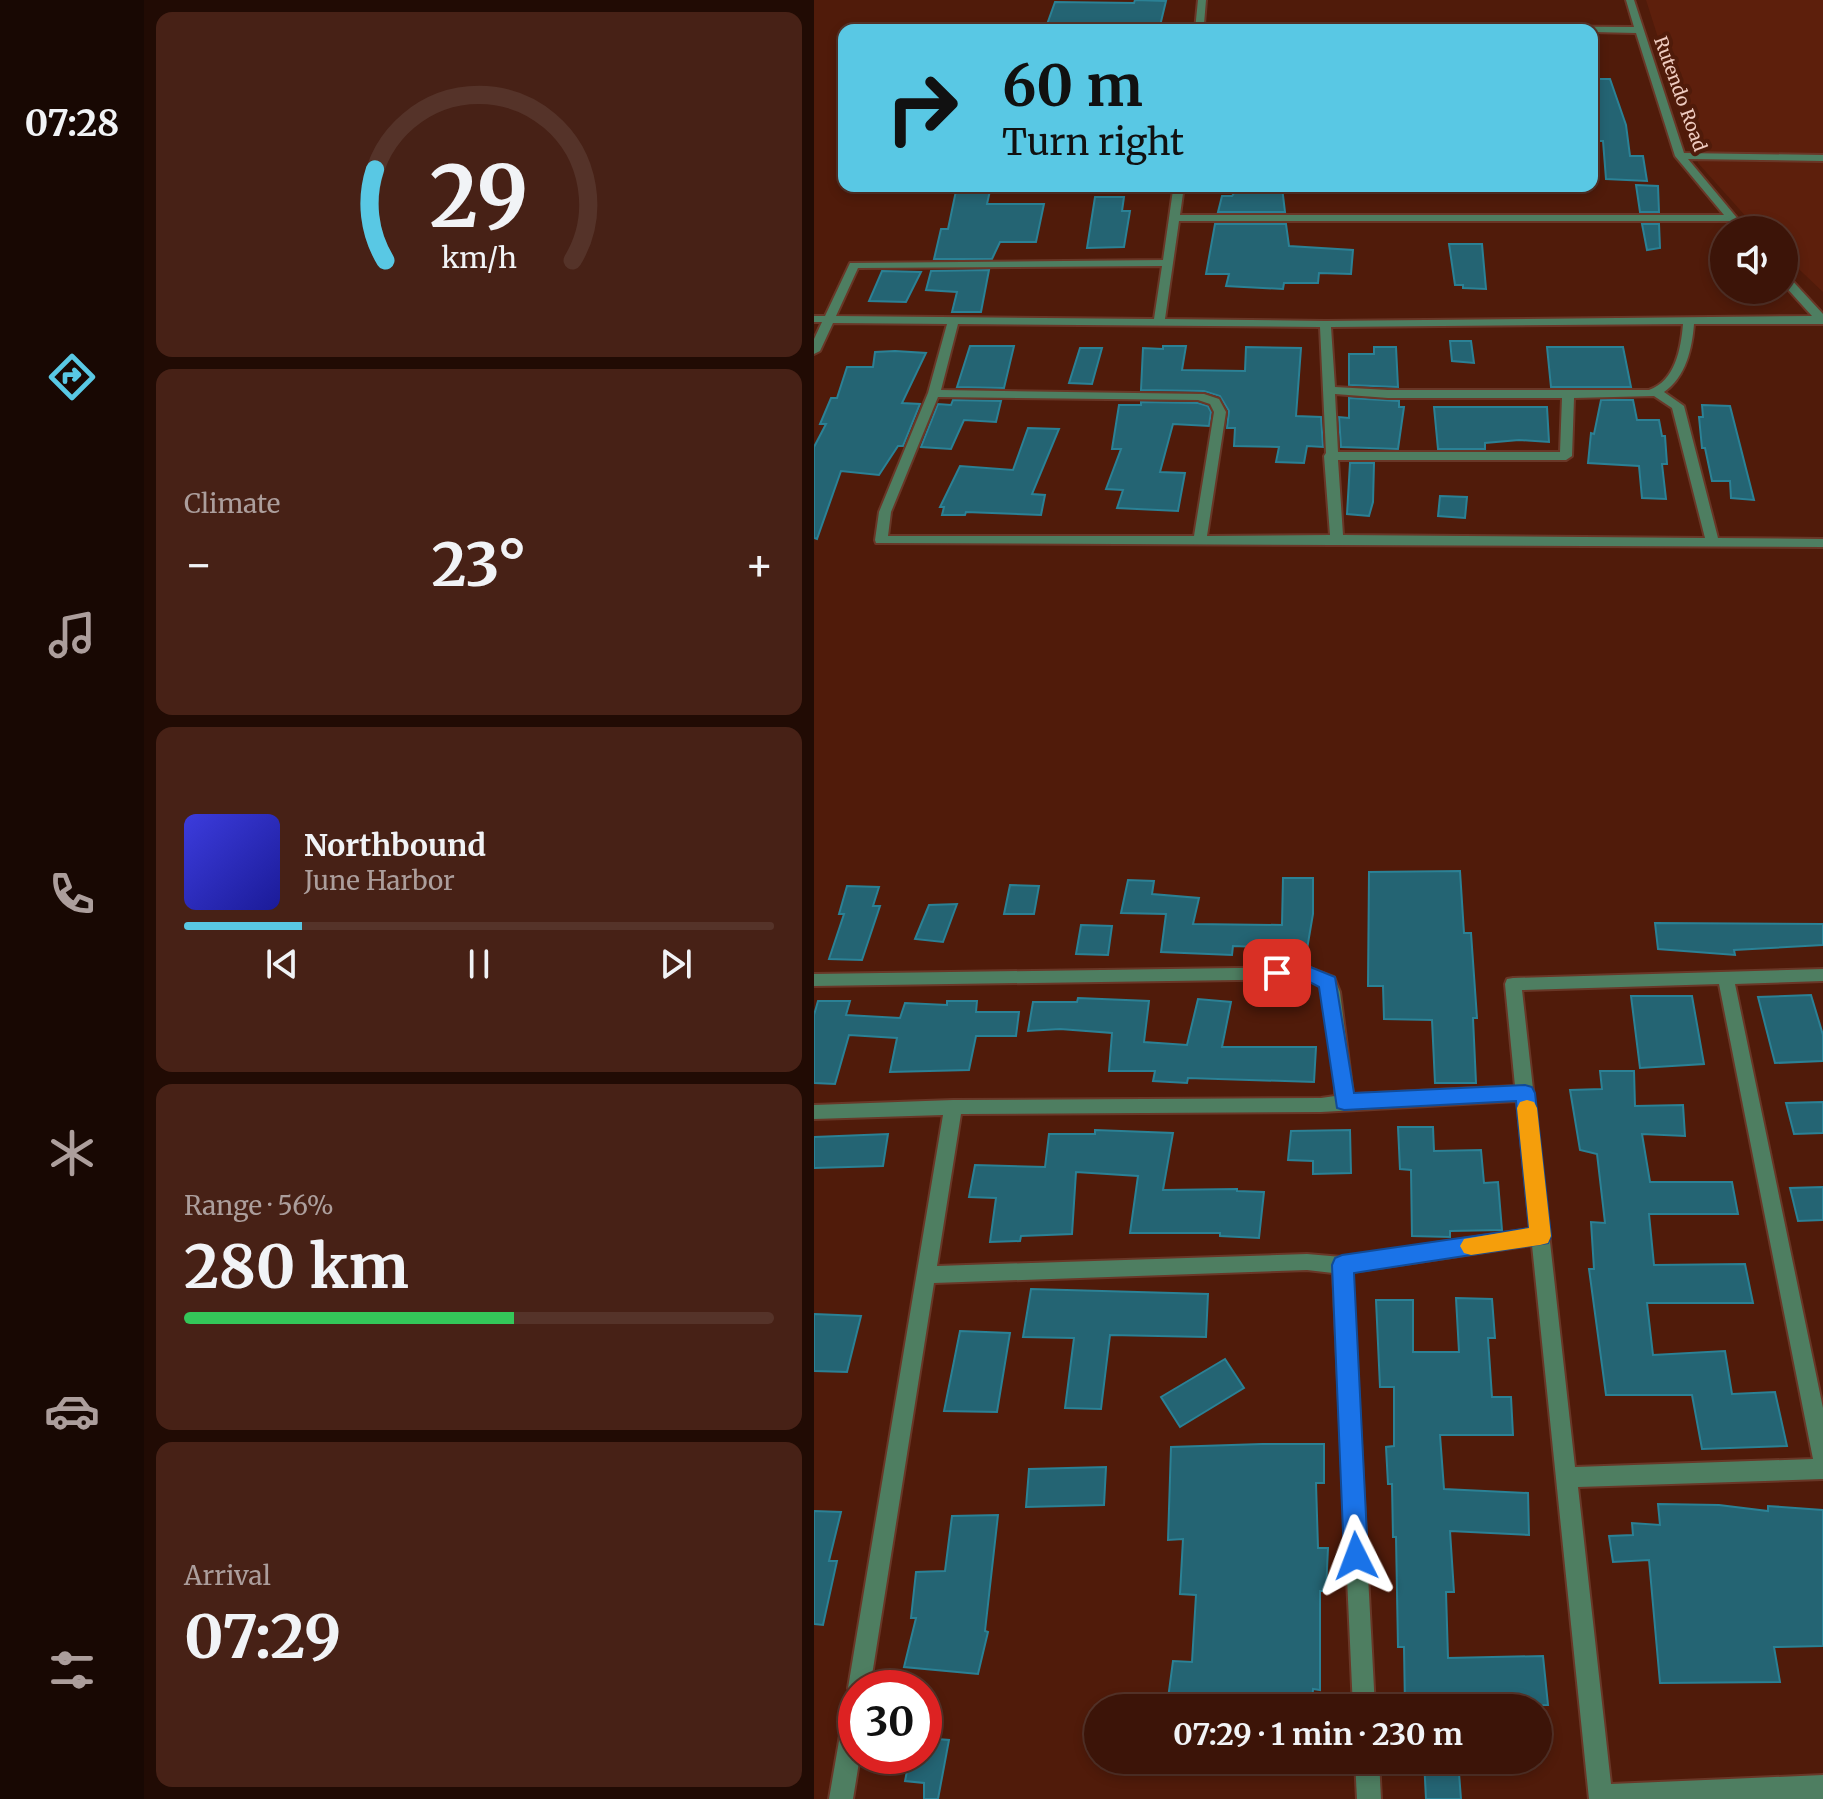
<!DOCTYPE html>
<meta charset="utf-8">
<style>
:root{--surface:#3c1408;--page:#472116;--text:#f1f3f6;--muted:#ac9e9c;--line:#553329;--accent:#59c8e4}
body{margin:0;font-family:Merriweather,serif;background:var(--page);color:var(--text);height:100vh;display:flex;flex-direction:column;font-size:30px;white-space:nowrap}
*{box-sizing:border-box;margin:0}
p{font-size:26px;color:var(--muted)}
.icon{flex:none;width:44px;height:44px;fill:none;stroke:currentColor;stroke-width:2;stroke-linecap:round;stroke-linejoin:round}
.map{position:relative;flex:1;overflow:hidden}
.drawer{display:flex;flex-direction:column;gap:12px;padding:12px;background:#210b04;width:670px}
.drawer>*{flex:none}
.hud{position:absolute;left:24px;top:24px;width:760px;height:168px;border-radius:16px;box-shadow:0 4px 12px #0003,0 0 0 2px var(--line);background:#59c8e4;color:#111;overflow:hidden}
.tools{position:absolute;left:896px;top:216px;display:grid;gap:16px}
.tools a{display:grid;place-items:center;width:88px;height:88px;border-radius:50%;background:var(--surface);box-shadow:0 4px 12px #0003,0 0 0 2px var(--line);font-size:40px}
.speed{position:absolute;left:24px;top:1670px;display:flex;gap:16px;font-size:40px;font-weight:700;text-align:center}
.speed>*{display:grid;place-content:center;width:104px;height:104px;border-radius:50%;background:var(--surface);box-shadow:0 4px 12px #0003,0 0 0 2px var(--line);line-height:1}
.speed .limit{border:12px solid #d22;background:#fff;color:#111}
.pin{position:absolute;display:grid;place-items:center;width:68px;height:68px;color:#fff;margin:-34px;border-radius:16px;box-shadow:0 4px 12px #0006}
.me{position:absolute;width:88px;margin:-44px;rotate:357deg;stroke-linejoin:round;filter:drop-shadow(0 0 6px #0008)}
.turn{display:flex;align-items:center;gap:28px;height:168px;padding:0 32px;font-size:36px}
.turn .icon{width:104px;height:104px;stroke-width:2.5}
.turn b{display:block;font-size:56px;line-height:68px}
.big{font-size:60px;font-weight:700;line-height:1.1}
.drawer .card{flex:1;display:flex;flex-direction:column;justify-content:center;gap:12px;min-width:0;padding:0 28px;border-radius:16px;background:var(--page)}
.drawer .dial{align-items:center;gap:0}
.dial svg{height:208px;overflow:visible;fill:none;stroke:var(--line);stroke-width:7;stroke-linecap:round;text-anchor:middle}
.dial text{fill:var(--text);stroke:none}
.song{display:flex;align-items:center;gap:24px}
.cover{width:96px;height:96px;border-radius:12px;background:linear-gradient(135deg,hsl(240 70% 55%),hsl(240 70% 35%))}
.played{height:8px;border-radius:4px;background:linear-gradient(90deg,var(--accent) 20%,var(--line) 20%)}
.keys{display:flex;justify-content:space-around;direction:ltr}
.heat{display:flex;justify-content:space-between;align-items:center;font-size:44px;direction:ltr}
.charge{height:12px;border-radius:6px;background:linear-gradient(90deg,#34c759 56%,var(--line) 0)}
.trip{position:absolute;left:270px;top:1694px;width:468px;height:80px;border-radius:40px;background:var(--surface);box-shadow:0 4px 12px #0003,0 0 0 2px var(--line);font-weight:700;line-height:80px;text-align:center}
main{display:flex;flex:1;min-height:0}
.menu{display:flex;flex-direction:column;width:144px;justify-content:space-around;align-items:center;background:#180803;color:var(--muted)}
.menu .icon{width:56px;height:56px}
.menu .active{color:var(--accent)}
.menu b{font-size:36px;color:var(--text)}
.map>svg:first-child{display:block}
</style>
<main>
<nav class="menu">
<b>07:28</b>
<svg class="icon active" aria-label="directions" viewBox="0 0 24 24"><path d="M12 3l9 9-9 9-9-9zM9 14v-3h6M13 9l2 2-2 2"/></svg>
<svg class="icon" aria-label="music" viewBox="0 0 24 24"><path d="M9 18V5l10-2v13"/><circle cx="6" cy="18" r="3"/><circle cx="16" cy="16" r="3"/></svg>
<svg class="icon" aria-label="phone" viewBox="0 0 24 24"><path d="M5 4h4l2 5-3 2q2 4 5 5l2-3 5 2v4C11 20 4 13 5 4z"/></svg>
<svg class="icon" aria-label="climate" viewBox="0 0 24 24"><path d="M12 3v18M4 7l16 10M4 17L20 7"/></svg>
<svg class="icon" aria-label="car" viewBox="0 0 24 24"><path d="M5 17H2v-5l4-1 3-4h7l3 4 3 1v5h-3M9 17h6M6 11h13"/><circle cx="7" cy="17" r="2"/><circle cx="17" cy="17" r="2"/></svg>
<svg class="icon" aria-label="filters" viewBox="0 0 24 24"><path d="M4 7h16M4 17h16"/><circle cx="9" cy="7" r="2"/><circle cx="15" cy="17" r="2"/></svg>
</nav>
<section class="drawer">
<div class="card dial"><svg viewBox="0 0 100 80">
<path d="M14 69A42 42 0 1 1 86 69"/>
<path d="M14 69A42 42 0 0 1 10 34" stroke="#59c8e4"/>
<text x="50" y="56" font-size="32" font-weight="700">29</text>
<text x="50" y="72" font-size="11">km/h</text>
</svg></div>
<div class="card"><p>Climate</p>
<div class="heat"><a>−</a><b class="big">23°</b><a>+</a></div>
</div>
<div class="card">
<div class="song"><i class="cover"></i><div><b>Northbound</b><p>June Harbor</p></div></div>
<div class="played"></div>
<div class="keys"><svg class="icon" aria-label="previous" viewBox="0 0 24 24"><path d="M18 5L8 12l10 7zM5 5v14"/></svg><svg class="icon" aria-label="pause" viewBox="0 0 24 24"><path d="M8 5v14M16 5v14"/></svg><svg class="icon" aria-label="next" viewBox="0 0 24 24"><path d="M6 5l10 7-10 7zM19 5v14"/></svg></div>
</div>
<div class="card"><p>Range · 56%</p><b class="big">280 km</b><div class="charge"></div></div>
<div class="card"><p>Arrival</p><b class="big">07:29</b></div>
</section>
<div class="map">
<svg width="1009" height="1799" viewBox="0 0 1009 1799">
<rect width="100%" height="100%" fill="#501b0a"/>
<path fill="#5d1f0c" d="M832,0H1009V292L970,255V230H944L884,163Z"/>
<g fill="#246473" stroke="#2b8195" stroke-width="2">
<path d="M321,0L352,1L345,30H231L241,2L320,3Z"/>
<path d="M778,79H796L812,125L816,156H829L833,181L792,179L789,141H784L781,112H778Z"/>
<path d="M822,185L844,186L845,212H826Z"/>
<path d="M143,186H177L173,204H230L222,242H186L178,259H120L127,229H134Z"/>
<path d="M425,186L468,187L471,212H404L408,196H418Z"/>
<path d="M281,197H310L308,211H316L310,247L273,248Z"/>
<path d="M401,224H472L475,246L539,250L537,274L505,273L504,283H470L469,289L412,286L415,274H392Z"/>
<path d="M828,224H845L846,248L833,250Z"/>
<path d="M635,244H668L672,289L649,288V285H641Z"/>
<path d="M175,270L167,312H138L143,292L112,290L117,271Z"/>
<path d="M68,271L107,272L92,302L55,301Z"/>
<path d="M636,341H657L660,363L638,361Z"/>
<path d="M156,346H200L190,388L143,387Z"/>
<path d="M349,346H372L368,370L431,371L432,347L487,348L482,416L507,417L509,447L493,446L490,463L462,462L465,447L420,446L421,428H413L415,411L406,396L390,391L327,390L329,348L349,349Z"/>
<path d="M560,347H582L584,387L535,385V354H560Z"/>
<path d="M733,347H809L817,387H737Z"/>
<path d="M266,348H288L278,384L255,383Z"/>
<path d="M81,351L112,353L88,403L106,404L89,446H84L65,475L27,471L3,539L0,538V447L12,424H6L17,398H23L33,367H59L61,352Z"/>
<path d="M535,398L585,401V407H590L584,449L527,447L525,417L535,418Z"/>
<path d="M139,400L187,401L182,422L150,420L137,449L107,447L124,404L137,405Z"/>
<path d="M787,400H819L823,420H845L848,436H851L853,464H848L852,499L828,498L825,466L774,463L777,433L780,434Z"/>
<path d="M327,402L384,403L394,406L397,412L395,426L359,424L346,472L371,473L364,511L303,508L309,490L292,489L307,449H298L305,405H327Z"/>
<path d="M888,405L916,406L940,500L917,498L916,481H898L891,448H888L885,417H889Z"/>
<path d="M620,407H733L735,442L705,440L671,443V449H624Z"/>
<path d="M214,428L245,429L218,494L231,495L227,515L152,512L151,515H128L130,507H126L146,466L199,470Z"/>
<path d="M536,463H560L559,502L555,516L533,514Z"/>
<path d="M626,496L653,497L651,518L624,516Z"/>
<path d="M646,871L650,933H657L663,1018H659L662,1083H621L618,1020L570,1019L569,986H554L555,872Z"/>
<path d="M469,878H499V914L491,961L466,958L468,948L419,946L418,955L347,952L352,914L307,913L314,880L340,881L338,894L385,898L379,924L468,925Z"/>
<path d="M196,885L225,886L220,914H190Z"/>
<path d="M33,886L65,887L59,906H66L48,960L15,959L30,914H25Z"/>
<path d="M143,904L129,942L101,939L115,905Z"/>
<path d="M841,923L1009,924V945L920,950L921,955L844,949Z"/>
<path d="M267,925L298,926L294,955L262,954Z"/>
<path d="M997,995L1009,1035V1061L961,1063L944,997Z"/>
<path d="M817,996H878L890,1064L826,1068Z"/>
<path d="M264,998L335,1001L330,1042L373,1045L384,999L417,1002L408,1047H502L500,1082L374,1078L373,1083L339,1081L341,1071H295L298,1033L246,1029L214,1031L219,1002H263Z"/>
<path d="M4,1001H36L32,1015L86,1018L91,1003L133,1005V1001H163L162,1012H205L202,1036H162L155,1070L76,1072L83,1038L35,1035L21,1084L0,1083V1015Z"/>
<path d="M786,1071H820L821,1106L869,1105L871,1136L828,1134L836,1182H918L924,1214H835L840,1265L931,1264L939,1303H833L839,1355L911,1351L918,1394L961,1392L973,1446L888,1449L878,1395H792L775,1269H780L777,1222L791,1223L783,1154L766,1150L756,1090L788,1089Z"/>
<path d="M1009,1102V1133L980,1134L972,1103Z"/>
<path d="M584,1127H619L620,1151L667,1150L670,1183L684,1182L688,1230L636,1231V1237L598,1236L597,1170L586,1169Z"/>
<path d="M281,1130L359,1133L349,1190L423,1189V1191L450,1192L445,1238L406,1236V1233H316L324,1176L262,1172L258,1234L207,1236L206,1241L176,1242L182,1198L155,1197L161,1165L231,1167L235,1134H281Z"/>
<path d="M536,1130L537,1173L499,1174V1161L474,1160L477,1131Z"/>
<path d="M74,1134L69,1166L0,1168V1137Z"/>
<path d="M1009,1187V1220L984,1221L976,1188Z"/>
<path d="M217,1289L394,1294L392,1337L296,1335L287,1409L251,1408L260,1338L209,1337Z"/>
<path d="M642,1298L678,1299L681,1338H674L678,1397H697L699,1435H626L630,1489L714,1493L715,1535L636,1531L640,1592H632L634,1658L729,1656L734,1705L591,1707L590,1647H584L582,1537H579L578,1484H574L572,1447L580,1446V1387H566L562,1300H599V1352H645Z"/>
<path d="M0,1314L47,1316L33,1372L0,1371Z"/>
<path d="M146,1331L196,1333L183,1412L130,1411Z"/>
<path d="M411,1359L430,1388L366,1427L347,1397Z"/>
<path d="M448,1444H510V1483H502L504,1548H514L512,1591H506V1690L499,1689L498,1708L414,1704L413,1708L353,1706L359,1661L378,1662L382,1595L366,1594L369,1539L354,1540L357,1447Z"/>
<path d="M292,1467L290,1505L212,1507L215,1469Z"/>
<path d="M844,1504L905,1505L954,1511V1506L1009,1510V1646L960,1647L966,1682L846,1683L835,1560L799,1562L795,1536L819,1535L818,1523L846,1525Z"/>
<path d="M0,1511L27,1512L15,1561H23L9,1625L0,1624Z"/>
<path d="M184,1515L171,1631L174,1632L164,1674L90,1667L102,1618H97L102,1572L131,1571L138,1516Z"/>
<path d="M110,1738L135,1740L124,1799H110V1783L91,1781L96,1756H110Z"/>
<path d="M610,1760H644L647,1799H612Z"/>
</g>
<g fill="none" stroke-linecap="round" stroke-linejoin="round">
<defs>
<g id="minor">
<path d="M384,0H392L390,24L820,27L812,0H820L870,153L1009,155V161L874,159L933,230H922L915,221H365L351,319L511,321L998,316L970,285V275L974,276L1009,314V324H880C878,349 872,377 850,392L870,406L904,538L1009,539V547L62,543L61,540L65,512L114,393L133,324L19,323L6,351L0,354V339L8,322H0V316H11L36,263L349,260L359,190L210,189L205,186H370L366,215H910L861,156L822,33L778,32V30H381ZM348,266L340,319L22,316L44,268ZM144,324L506,327L512,453L510,456L516,535L393,536L412,412L405,399L390,394L127,390ZM869,324C867,349 861,381 835,390H574L521,387L517,327ZM521,394L574,398H748L746,452H524ZM840,396L858,408L891,538L529,535L524,460H752L758,456L760,398ZM124,397L384,400L396,404L400,412L380,536H74L77,512Z"/>
<path d="M494,967L520,977L526,992L539,1094L701,1086L691,984L693,979L699,978L1009,969V981L921,984L1009,1408V1479L764,1487L797,1784L1009,1775V1799H775L718,1245L538,1272L561,1708H539L519,1273L493,1270L120,1283L56,1688H42V1756H46L39,1799H15L31,1706L34,1698L38,1696L34,1688L129,1115L0,1119V1105L139,1100L507,1098L521,1096V1083L510,992L507,986L492,979L0,986V974ZM905,984L999,1459L761,1467L708,990ZM703,1101L716,1229L528,1257L493,1254L123,1266L147,1114L507,1112Z"/>
<path d="M541,1760H565L567,1799H543Z"/>
</g>
</defs>
<use href="#minor" stroke="#693727" stroke-width="4"/>
<use href="#minor" fill="#4e7e61" fill-rule="evenodd"/>
</g>
<path fill="#1a73e8" stroke="#114b97" stroke-width="2" d="M463,966H494L521,977L540,1093L711,1085L718,1087L721,1093L737,1236L734,1243L540,1273L554,1556L551,1565L542,1568L534,1565L530,1556L518,1265L521,1258L528,1255L715,1228L702,1101L530,1110L523,1108L505,987L492,980L456,978L453,973L456,968Z"/>
<path fill="#f59e0b" d="M713,1100L720,1102L723,1108L737,1236L734,1243L726,1245L657,1255L650,1253L646,1246L650,1239L715,1228L703,1108L706,1102Z"/>
<g text-anchor="middle" stroke-width="8" stroke-linejoin="round" paint-order="stroke">
<g font-size="18" fill="#efccc1" stroke="#501b0a">
<text transform="translate(866 94) rotate(70)" y="6">Rutendo Road</text>
</g>
</g>
</svg>
<div class="tools">
<a><svg class="icon" aria-label="sound" viewBox="0 0 24 24"><path d="M4 9h4l5-4v14l-5-4H4zM17 9q2 3 0 6"/></svg></a>
</div>
<div class="speed"><div class="limit">30</div></div>
<div class="pin" style="left:463px;top:973px;background:#d93025"><svg class="icon" aria-label="arrive" viewBox="0 0 24 24"><path d="M6 21V4h12l-3 4 3 4H6"/></svg></div>
<svg class="me" style="left:542px;top:1556px" viewBox="-20 -20 40 40"><path d="M0-17L14 15 0 8-14 15z" fill="#1a73e8" stroke="#fff" stroke-width="4"/></svg>
<div class="trip">07:29 · 1 min · 230 m</div>
<div class="hud">
<div class="turn"><svg class="icon" aria-label="right" viewBox="0 0 24 24"><path d="M7 20v-9h11M14 6l5 5-5 5"/></svg><div><b>60 m</b>Turn right</div></div>
</div>
</div>
</main>
